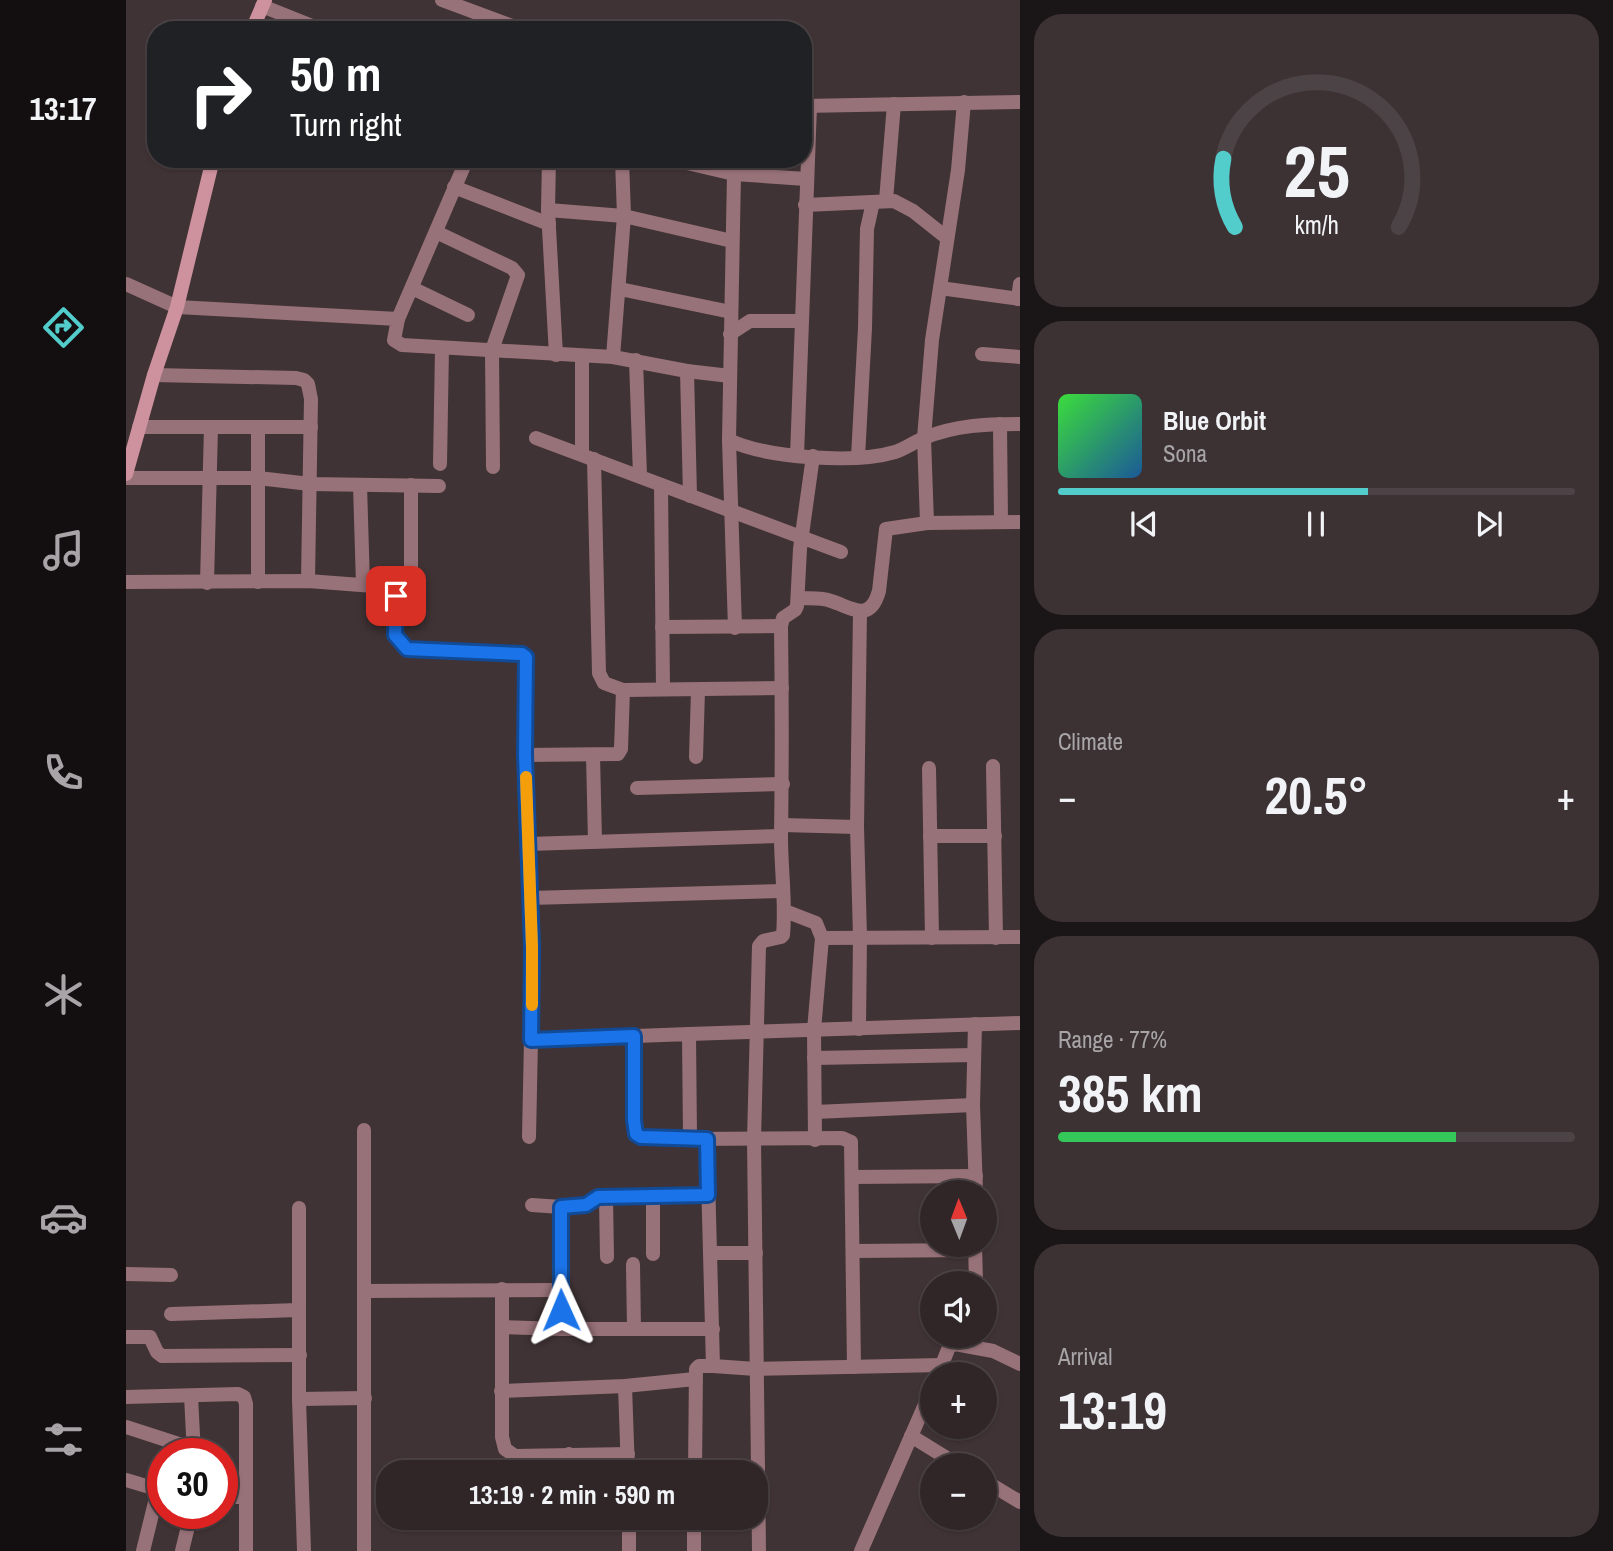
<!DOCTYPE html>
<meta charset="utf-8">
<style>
:root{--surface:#302628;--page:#3c3234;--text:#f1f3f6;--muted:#a8a5a8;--line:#4b4345;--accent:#53cdcb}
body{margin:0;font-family:"Archivo Narrow",sans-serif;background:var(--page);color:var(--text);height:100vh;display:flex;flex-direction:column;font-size:26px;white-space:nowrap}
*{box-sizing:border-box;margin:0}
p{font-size:23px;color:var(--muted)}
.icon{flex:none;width:38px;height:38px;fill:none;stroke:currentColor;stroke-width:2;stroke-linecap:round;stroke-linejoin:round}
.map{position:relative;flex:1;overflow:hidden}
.details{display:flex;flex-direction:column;gap:14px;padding:14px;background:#1a1516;width:593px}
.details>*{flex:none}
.hud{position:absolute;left:21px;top:21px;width:665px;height:147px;border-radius:28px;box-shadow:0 2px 5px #0004,0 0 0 2px var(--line);background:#202124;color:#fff;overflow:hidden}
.needle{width:46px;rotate:359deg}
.buttons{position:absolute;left:794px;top:1180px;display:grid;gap:14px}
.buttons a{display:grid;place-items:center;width:77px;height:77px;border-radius:50%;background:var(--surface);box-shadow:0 2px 5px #0004,0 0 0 2px var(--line);font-size:35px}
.speed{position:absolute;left:21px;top:1438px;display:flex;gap:14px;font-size:35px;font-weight:700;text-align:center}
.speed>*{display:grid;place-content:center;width:91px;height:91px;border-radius:50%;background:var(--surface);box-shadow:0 2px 5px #0004,0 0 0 2px var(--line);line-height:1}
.speed .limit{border:10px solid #d22;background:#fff;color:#111}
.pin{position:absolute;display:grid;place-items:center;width:60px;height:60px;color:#fff;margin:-30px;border-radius:14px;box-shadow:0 4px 10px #0006}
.me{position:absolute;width:77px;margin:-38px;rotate:359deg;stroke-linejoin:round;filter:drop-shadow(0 0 5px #0008)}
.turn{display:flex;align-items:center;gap:24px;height:147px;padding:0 28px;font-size:32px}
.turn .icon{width:91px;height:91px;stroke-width:2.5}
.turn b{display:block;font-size:49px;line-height:60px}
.big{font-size:52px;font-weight:700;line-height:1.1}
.details .tile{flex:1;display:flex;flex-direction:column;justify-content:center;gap:10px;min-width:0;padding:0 24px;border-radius:28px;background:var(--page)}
.details .dial{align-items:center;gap:0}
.dial svg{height:182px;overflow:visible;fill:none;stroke:var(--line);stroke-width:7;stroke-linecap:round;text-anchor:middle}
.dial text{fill:var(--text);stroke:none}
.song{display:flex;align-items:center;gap:21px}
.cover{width:84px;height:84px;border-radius:10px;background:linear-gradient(135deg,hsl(120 70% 55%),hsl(210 70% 35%))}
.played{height:7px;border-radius:4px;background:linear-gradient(90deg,var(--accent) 60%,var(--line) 60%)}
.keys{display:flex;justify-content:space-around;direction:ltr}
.heat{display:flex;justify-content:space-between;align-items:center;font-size:38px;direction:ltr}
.charge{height:10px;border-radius:5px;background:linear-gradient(90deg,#34c759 77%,var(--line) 0)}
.trip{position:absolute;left:250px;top:1460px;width:392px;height:70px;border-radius:28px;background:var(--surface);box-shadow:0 2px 5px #0004,0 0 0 2px var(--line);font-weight:700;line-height:70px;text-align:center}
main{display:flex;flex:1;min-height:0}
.tabs{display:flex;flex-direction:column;width:126px;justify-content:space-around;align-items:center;background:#130f10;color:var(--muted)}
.tabs .icon{width:49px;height:49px}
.tabs .on{color:var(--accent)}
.tabs b{font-size:32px;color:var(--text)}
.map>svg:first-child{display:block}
</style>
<main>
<nav class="tabs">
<b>13:17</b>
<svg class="icon on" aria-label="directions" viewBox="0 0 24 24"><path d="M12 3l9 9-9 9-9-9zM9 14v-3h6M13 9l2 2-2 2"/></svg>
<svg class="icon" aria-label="music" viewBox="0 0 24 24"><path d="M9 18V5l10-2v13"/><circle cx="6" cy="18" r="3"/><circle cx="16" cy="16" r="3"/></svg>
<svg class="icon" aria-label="phone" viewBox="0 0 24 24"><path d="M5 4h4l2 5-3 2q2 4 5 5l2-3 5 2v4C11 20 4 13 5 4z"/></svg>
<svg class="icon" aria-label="climate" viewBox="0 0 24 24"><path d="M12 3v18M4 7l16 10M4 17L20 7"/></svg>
<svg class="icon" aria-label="car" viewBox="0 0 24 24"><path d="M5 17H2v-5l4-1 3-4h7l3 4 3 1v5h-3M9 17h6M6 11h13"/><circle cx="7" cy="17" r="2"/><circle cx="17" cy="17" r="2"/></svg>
<svg class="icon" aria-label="filters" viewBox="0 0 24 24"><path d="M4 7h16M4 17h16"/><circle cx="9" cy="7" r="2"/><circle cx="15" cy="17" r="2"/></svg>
</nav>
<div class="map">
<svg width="894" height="1551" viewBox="0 0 894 1551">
<rect width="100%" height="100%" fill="#403335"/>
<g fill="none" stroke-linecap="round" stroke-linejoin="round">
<g stroke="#987279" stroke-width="14">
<path d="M316,0L397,30"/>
<path d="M136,6L196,30"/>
<path d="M677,106L894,102"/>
<path d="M423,159L422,210L430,355"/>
<path d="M544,159L608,174L680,179"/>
<path d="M608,174L603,440L609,628"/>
<path d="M328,187L423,224"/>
<path d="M760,200L768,104"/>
<path d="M679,205L768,201L787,211L821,238"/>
<path d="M422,210L498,216L606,241"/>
<path d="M310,232L386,268L392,275L366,350L367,467"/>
<path d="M0,284L51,307L272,319L268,340L276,345L487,357L561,371L564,496"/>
<path d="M286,288L342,315"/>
<path d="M814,288L894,299"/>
<path d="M494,289L605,312"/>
<path d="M892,299L894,284"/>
<path d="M272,319L341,159"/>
<path d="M604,334L624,321H675"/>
<path d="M856,354L894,357"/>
<path d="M487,357L498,216L496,159"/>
<path d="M510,360L514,476"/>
<path d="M561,371L604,376"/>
<path d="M28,375L170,378L178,380L182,384L185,399L182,581"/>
<path d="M874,424L875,521"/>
<path d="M13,427H185"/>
<path d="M410,438L715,552"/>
<path d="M603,440C640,458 729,464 769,452C779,449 788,442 798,438C830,425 860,424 894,424"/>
<path d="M456,454V356"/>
<path d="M671,456L684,106"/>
<path d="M732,457L739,328L741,229L747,202"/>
<path d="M468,459L473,673L478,683L497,690L656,688"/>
<path d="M314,464L316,348"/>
<path d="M0,478H132L184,484L313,486"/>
<path d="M234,485L237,585"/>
<path d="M535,485L537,688"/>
<path d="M801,523L798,438L806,340L832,170L838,102"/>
<path d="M285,566V485"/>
<path d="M0,582L182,581L261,587L266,588L270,596L269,635L281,649L400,655L399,755L406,947L405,1040L563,1034L564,1139L716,1138L725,1142L728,1367"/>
<path d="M132,582V427"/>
<path d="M81,583L85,427"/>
<path d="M672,598C682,599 695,597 705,601C727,608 744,623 753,591L760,529L801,523L894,522"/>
<path d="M536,627L655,626"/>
<path d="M399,755L492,754L495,749L497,690"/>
<path d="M467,755L469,841"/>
<path d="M570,757L572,690"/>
<path d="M867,766L870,938"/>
<path d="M803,768L806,938"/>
<path d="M511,788L657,784"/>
<path d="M656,825L731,827"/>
<path d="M804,836H869"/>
<path d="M402,844L655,836"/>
<path d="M404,898L656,891"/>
<path d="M659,911L690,923L696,938L894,937"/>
<path d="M849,1024L847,1105L850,1192"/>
<path d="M733,1029L734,937L731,827L734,611"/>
<path d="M563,1034L894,1023"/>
<path d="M508,1036L510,1134L515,1137L564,1139"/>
<path d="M688,1058L848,1055"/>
<path d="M689,1112L847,1105"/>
<path d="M403,1137L405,1040"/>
<path d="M689,1140L688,1030L696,938"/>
<path d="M726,1177L850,1176"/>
<path d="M527,1195V1254"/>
<path d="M480,1197L481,1257"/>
<path d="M406,1205L435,1207L460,1205L472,1197L582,1195"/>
<path d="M435,1207V1329"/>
<path d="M173,1208V1399L178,1551"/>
<path d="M849,1244L850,1283"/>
<path d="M727,1251L849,1250"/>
<path d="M584,1253H630"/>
<path d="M507,1264L508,1329"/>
<path d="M0,1274L45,1275"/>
<path d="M376,1289V1437L379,1449L389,1456L502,1454"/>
<path d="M238,1291L434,1290"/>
<path d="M45,1314L172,1310"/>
<path d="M376,1327L435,1329H587"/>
<path d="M0,1337H24L31,1352L36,1356L174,1355"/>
<path d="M587,1366L630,1369L816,1365"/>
<path d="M813,1372L823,1347L829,1344L867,1351L894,1364"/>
<path d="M499,1386L502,1472"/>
<path d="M375,1391L499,1386L569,1379"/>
<path d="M65,1396L68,1454"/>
<path d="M0,1397L112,1394L118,1397L120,1404V1551"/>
<path d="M173,1399L239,1398"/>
<path d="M0,1427L68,1449"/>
<path d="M785,1436L832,1465"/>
<path d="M442,1472L443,1454"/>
<path d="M569,1472L570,1369L573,1366H587L581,1139"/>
<path d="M0,1480L37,1491"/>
<path d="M859,1481L894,1502"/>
<path d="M96,1497H120"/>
<path d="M503,1517V1551"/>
<path d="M17,1551L32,1490"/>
<path d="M56,1551L65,1514"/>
<path d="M238,1551V1130"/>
<path d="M568,1551V1517"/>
<path d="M633,1551L628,1140L633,946L637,941L655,937L657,935C660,902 655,870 655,837C656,767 656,697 655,626L657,618L669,610L671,606L674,549L687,456"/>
<path d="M735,1551L807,1386"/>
</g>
<g stroke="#ce929e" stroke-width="14">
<path d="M126,30L139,0"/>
<path d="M0,474L28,375L51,307L87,159"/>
</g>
</g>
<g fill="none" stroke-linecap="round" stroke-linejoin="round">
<defs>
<path id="route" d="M270,596L269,635L281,649L396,654L400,657L399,755L406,947L405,1040L508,1036V1120L510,1134L515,1137L581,1139L582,1195L472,1197L460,1205L435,1207V1310"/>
</defs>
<use href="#route" stroke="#114b97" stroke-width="18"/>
<use href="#route" stroke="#1a73e8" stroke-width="12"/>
<path stroke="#f59e0b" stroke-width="12" d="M400,777L406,947V1005"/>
</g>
</svg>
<div class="buttons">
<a><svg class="needle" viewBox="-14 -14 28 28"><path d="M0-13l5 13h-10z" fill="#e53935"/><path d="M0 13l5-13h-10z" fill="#a8a5a8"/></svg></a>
<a><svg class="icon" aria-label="sound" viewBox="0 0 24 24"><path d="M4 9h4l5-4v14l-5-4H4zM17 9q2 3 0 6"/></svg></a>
<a>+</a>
<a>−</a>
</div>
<div class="speed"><div class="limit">30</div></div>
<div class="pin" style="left:270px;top:596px;background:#d93025"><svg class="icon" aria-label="arrive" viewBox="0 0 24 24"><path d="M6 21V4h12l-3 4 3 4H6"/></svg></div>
<svg class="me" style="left:435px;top:1310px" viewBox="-20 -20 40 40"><path d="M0-17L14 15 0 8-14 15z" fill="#1a73e8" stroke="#fff" stroke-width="4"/></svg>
<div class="trip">13:19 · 2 min · 590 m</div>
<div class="hud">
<div class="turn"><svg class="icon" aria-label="right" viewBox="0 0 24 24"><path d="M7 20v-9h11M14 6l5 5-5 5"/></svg><div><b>50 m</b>Turn right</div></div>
</div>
</div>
<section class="details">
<div class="tile dial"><svg viewBox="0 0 100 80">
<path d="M14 69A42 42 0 1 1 86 69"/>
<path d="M14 69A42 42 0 0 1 9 39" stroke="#53cdcb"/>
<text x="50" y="56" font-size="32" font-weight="700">25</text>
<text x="50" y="72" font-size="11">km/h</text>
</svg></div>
<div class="tile">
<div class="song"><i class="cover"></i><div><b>Blue Orbit</b><p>Sona</p></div></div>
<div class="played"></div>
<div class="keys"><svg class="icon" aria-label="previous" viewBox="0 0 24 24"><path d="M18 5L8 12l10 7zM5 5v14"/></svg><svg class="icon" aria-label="pause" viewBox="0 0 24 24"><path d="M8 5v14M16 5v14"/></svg><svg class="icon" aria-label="next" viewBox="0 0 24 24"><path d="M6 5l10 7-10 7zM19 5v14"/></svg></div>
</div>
<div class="tile"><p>Climate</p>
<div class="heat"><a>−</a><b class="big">20.5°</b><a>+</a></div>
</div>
<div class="tile"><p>Range · 77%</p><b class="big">385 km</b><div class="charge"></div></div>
<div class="tile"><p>Arrival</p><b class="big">13:19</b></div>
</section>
</main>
